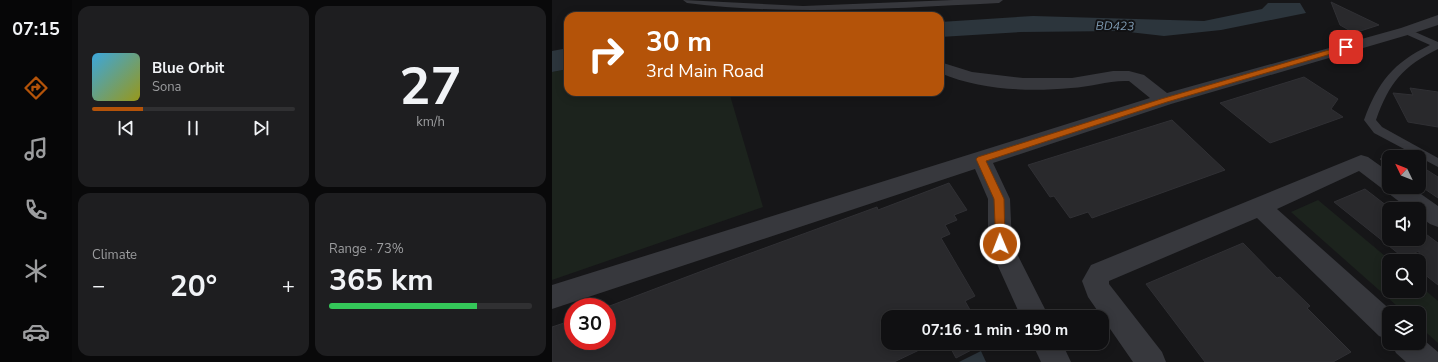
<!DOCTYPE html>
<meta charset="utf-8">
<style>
:root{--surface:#101012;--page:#1e1e20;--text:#f1f3f6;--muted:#9c9d9f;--line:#303032;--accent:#b45309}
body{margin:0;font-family:"Nunito Sans",sans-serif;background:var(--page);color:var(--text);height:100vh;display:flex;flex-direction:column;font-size:15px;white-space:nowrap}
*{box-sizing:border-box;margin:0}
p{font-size:13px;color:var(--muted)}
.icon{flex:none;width:22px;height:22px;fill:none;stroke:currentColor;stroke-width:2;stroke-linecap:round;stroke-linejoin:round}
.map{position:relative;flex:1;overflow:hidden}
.side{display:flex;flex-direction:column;gap:6px;padding:6px;background:#09090a;width:480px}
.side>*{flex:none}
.guide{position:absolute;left:12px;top:12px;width:380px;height:84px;border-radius:12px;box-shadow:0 2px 10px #0003,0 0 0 1px var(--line);background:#b45309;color:#fff;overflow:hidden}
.needle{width:26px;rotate:313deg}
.controls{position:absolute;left:830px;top:150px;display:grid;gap:8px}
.controls a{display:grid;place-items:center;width:44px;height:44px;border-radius:8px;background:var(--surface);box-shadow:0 2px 10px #0003,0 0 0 1px var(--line);font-size:20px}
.speed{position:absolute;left:12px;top:298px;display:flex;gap:8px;font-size:20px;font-weight:700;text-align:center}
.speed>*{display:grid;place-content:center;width:52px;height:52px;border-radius:50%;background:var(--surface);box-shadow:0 2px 10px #0003,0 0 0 1px var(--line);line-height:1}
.speed .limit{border:6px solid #d22;background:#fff;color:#111}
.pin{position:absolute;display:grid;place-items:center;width:34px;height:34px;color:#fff;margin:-17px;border-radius:8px;box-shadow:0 2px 6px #0006}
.me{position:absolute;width:44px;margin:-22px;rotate:359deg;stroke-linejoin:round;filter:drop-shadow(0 0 3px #0008)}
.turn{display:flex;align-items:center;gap:14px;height:84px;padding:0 16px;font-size:18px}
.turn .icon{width:52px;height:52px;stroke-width:2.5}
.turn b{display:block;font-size:28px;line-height:34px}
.big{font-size:30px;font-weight:700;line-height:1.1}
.side .card{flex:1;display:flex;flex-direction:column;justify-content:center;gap:6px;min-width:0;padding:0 14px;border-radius:12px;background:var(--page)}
.side .dial{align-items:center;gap:0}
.dial b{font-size:52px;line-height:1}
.song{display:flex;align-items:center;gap:12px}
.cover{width:48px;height:48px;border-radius:6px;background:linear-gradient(135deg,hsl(200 70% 55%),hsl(60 70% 35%))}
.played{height:4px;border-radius:2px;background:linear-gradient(90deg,var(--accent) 25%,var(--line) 25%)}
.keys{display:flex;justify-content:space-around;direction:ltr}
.heat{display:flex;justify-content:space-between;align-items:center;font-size:22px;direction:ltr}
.charge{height:6px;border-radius:3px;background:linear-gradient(90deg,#34c759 73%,var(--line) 0)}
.side .tiles{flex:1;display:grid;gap:6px;grid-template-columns:repeat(2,1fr)}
.trip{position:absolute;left:329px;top:310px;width:228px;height:40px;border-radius:12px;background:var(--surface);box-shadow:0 2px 10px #0003,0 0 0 1px var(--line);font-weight:700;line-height:40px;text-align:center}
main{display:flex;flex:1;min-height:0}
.tab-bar{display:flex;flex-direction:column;width:72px;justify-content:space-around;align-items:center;background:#060607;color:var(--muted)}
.tab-bar .icon{width:28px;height:28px}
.tab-bar .on{color:var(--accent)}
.tab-bar b{font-size:18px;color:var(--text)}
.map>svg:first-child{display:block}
</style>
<main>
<nav class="tab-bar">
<b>07:15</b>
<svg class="icon on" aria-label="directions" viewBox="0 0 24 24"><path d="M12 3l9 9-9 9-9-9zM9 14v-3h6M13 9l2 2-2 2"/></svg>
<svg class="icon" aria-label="music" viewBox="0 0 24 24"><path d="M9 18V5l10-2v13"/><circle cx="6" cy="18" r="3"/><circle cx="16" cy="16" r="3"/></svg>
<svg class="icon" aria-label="phone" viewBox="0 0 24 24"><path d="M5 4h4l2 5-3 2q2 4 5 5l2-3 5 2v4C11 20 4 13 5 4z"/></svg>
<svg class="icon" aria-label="climate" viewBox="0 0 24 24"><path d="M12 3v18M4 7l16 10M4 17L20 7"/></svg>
<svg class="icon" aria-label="car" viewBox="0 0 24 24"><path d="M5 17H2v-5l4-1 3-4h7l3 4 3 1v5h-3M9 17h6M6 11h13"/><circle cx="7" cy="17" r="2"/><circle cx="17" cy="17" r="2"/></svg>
</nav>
<section class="side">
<div class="tiles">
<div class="card">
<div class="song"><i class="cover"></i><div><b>Blue Orbit</b><p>Sona</p></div></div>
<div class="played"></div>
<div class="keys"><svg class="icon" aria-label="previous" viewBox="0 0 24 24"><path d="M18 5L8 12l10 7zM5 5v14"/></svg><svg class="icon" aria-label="pause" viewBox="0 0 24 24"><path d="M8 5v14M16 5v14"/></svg><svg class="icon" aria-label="next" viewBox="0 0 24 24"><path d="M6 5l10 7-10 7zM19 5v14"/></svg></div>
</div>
<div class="card dial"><b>27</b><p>km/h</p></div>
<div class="card"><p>Climate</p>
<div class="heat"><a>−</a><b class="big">20°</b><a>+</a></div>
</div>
<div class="card"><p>Range · 73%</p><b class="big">365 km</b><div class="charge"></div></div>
</div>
</section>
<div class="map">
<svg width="886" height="362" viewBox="0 0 886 362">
<rect width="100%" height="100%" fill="#161618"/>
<g fill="#1c231d">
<path d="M16,69V92H177L211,207L0,280V72Z"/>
<path d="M766,200L839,261H837V291H867V285L886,301V343L867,326V313H853L739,212Z"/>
</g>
<g fill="#2c353c">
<path d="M716,3H748L754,13L669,30L612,36L568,31L469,32L388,37V22L481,16L652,21L710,9Z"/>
<path d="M16,48V69L0,72V51Z"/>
<path d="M429,351L434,362H407Z"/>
</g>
<g fill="#29292c" stroke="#303034">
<path d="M779,2L827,25L802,33L788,25Z"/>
<path d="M752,77L786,99L779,109L791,117L718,143L668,103Z"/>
<path d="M858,88L886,92V127L856,122L841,93L861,95Z"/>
<path d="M620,120L673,170L540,218L536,212L518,218L502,196L498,197L476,165Z"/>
<path d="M847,151L855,157H837V165L828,159Z"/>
<path d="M867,165L886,177V198L867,185Z"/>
<path d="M397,183L415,210L402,215L405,220L393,225L398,234L389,238L423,296L413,301L422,317H336V343H382L342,362H0V327L21,320V341H55V307L158,268L325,207L326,210Z"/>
<path d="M813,189L839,209H837V239H867V229L886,243V285L867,270V251L852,258L782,202Z"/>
<path d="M691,243L725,278L728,277L758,306L755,308L799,352L781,362H653L594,284Z"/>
<path d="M396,343H433L404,358Z"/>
</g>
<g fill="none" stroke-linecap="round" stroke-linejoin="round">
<g fill="#37383d" fill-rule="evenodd">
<path d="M131,0L251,6L401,0H451L447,3C343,8 239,16 135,3Z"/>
<path d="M854,28L886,42V49C851,66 837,83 824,120L830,127L886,158V167L822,133L812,120C826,82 841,63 878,45L851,33V29Z"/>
</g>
<g fill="#37383d" fill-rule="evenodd">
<path d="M886,15V25L859,34L619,104L441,163L458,199L460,244L497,317H469L436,244V199L423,169L0,309V285L598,98L577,81C557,80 539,87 519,88C476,92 428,90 388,73V62L420,72L471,78H520L561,71H577L592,75L615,93L849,28Z"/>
<path d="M809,155L816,157L837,172V187H859L886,206V227L878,224L867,216V209H857L807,171L725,209L842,313H837V340L827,336L705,218L557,281V284L610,352L614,362H581L536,297L530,281L539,265Z"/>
<path d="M867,336L886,352V362H854L844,353L839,343H867Z"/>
<path d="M480,343H510L519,362H489Z"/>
</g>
</g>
<path fill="#b45309" stroke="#753606" d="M794,45L797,47L796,49L615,102L434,161L452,199L453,244L451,247H444L442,199L424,159L426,157L609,99Z"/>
<g text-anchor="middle" stroke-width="4" stroke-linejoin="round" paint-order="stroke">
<g font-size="12" font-style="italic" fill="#7f9bb3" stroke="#111113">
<text transform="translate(563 26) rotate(1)" y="4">BD423</text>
</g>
</g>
</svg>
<div class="controls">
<a><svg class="needle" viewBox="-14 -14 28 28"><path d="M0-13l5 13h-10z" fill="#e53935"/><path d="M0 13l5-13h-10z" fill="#9c9d9f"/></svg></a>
<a><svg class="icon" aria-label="sound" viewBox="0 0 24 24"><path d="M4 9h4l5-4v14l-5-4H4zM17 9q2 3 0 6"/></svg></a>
<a><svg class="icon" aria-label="search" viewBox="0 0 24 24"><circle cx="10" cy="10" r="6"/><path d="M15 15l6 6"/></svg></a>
<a><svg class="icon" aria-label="layers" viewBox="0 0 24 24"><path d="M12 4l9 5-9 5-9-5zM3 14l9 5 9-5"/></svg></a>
</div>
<div class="speed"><div class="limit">30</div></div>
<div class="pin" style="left:794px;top:47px;background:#d93025"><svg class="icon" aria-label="arrive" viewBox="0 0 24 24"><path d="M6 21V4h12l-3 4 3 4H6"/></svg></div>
<svg class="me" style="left:448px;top:244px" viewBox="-20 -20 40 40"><circle r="17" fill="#b45309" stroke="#fff" stroke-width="3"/><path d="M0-11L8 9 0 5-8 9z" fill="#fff"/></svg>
<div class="trip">07:16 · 1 min · 190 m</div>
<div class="guide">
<div class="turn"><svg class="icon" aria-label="right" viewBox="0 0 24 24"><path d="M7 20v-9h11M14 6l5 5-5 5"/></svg><div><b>30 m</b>3rd Main Road</div></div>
</div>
</div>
</main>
